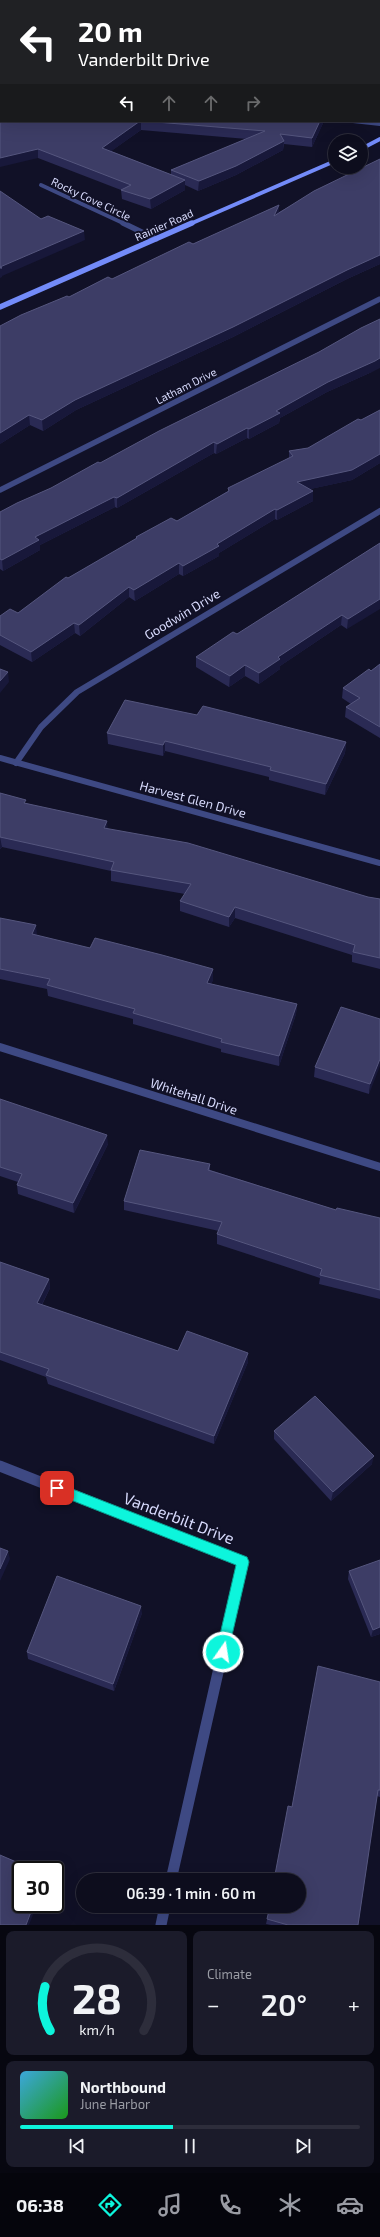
<!DOCTYPE html>
<meta charset="utf-8">
<style>
:root{--surface:#0d0d1d;--page:#1b1b2a;--text:#f1f3f6;--muted:#9a9ca4;--line:#2d2d3b;--accent:#0df5dc}
body{margin:0;font-family:"Exo 2",sans-serif;background:var(--page);color:var(--text);height:100vh;display:flex;flex-direction:column;font-size:15px;white-space:nowrap}
*{box-sizing:border-box;margin:0}
p{font-size:13px;color:var(--muted)}
.icon{flex:none;width:22px;height:22px;fill:none;stroke:currentColor;stroke-width:2;stroke-linecap:round;stroke-linejoin:round}
.map{position:relative;height:1925px;overflow:hidden}
.panel{display:flex;flex-direction:column;gap:6px;padding:6px;background:#070710;flex:1}
.panel>*{flex:none}
.guide{position:absolute;left:0px;top:0px;width:380px;height:122px;box-shadow:0 4px 16px #0002,0 0 0 1px var(--line);background:#202124;color:#fff;overflow:hidden}
.fabs{position:absolute;left:328px;top:134px;display:grid;gap:8px}
.fabs a{display:grid;place-items:center;width:40px;height:40px;border-radius:50%;background:var(--surface);box-shadow:0 4px 16px #0002,0 0 0 1px var(--line);font-size:20px}
.speed{position:absolute;left:12px;top:1861px;display:flex;gap:8px;font-size:20px;font-weight:700;text-align:center}
.speed>*{display:grid;place-content:center;width:52px;height:52px;border-radius:50%;background:var(--surface);box-shadow:0 4px 16px #0002,0 0 0 1px var(--line);line-height:1}
.speed .limit{border:2px solid #111;border-radius:6px;background:#fff;color:#111}
.pin{position:absolute;display:grid;place-items:center;width:34px;height:34px;color:#fff;margin:-17px;border-radius:8px;box-shadow:0 2px 6px #0006}
.me{position:absolute;width:44px;margin:-22px;rotate:13deg;stroke-linejoin:round;filter:drop-shadow(0 0 3px #0008)}
.turn{display:flex;align-items:center;gap:14px;height:84px;padding:0 12px;font-size:18px}
.turn .icon{width:52px;height:52px;stroke-width:2.5}
.turn b{display:block;font-size:28px;line-height:34px}
.lanes{display:flex;align-items:center;height:38px;padding:0 12px;background:#0003;justify-content:center;gap:20px;direction:ltr}
.lanes .off{opacity:.35}
.big{font-size:30px;font-weight:600;line-height:1.1}
.panel .card{flex:1;display:flex;flex-direction:column;justify-content:center;gap:6px;min-width:0;padding:0 14px;border-radius:8px;background:var(--page)}
.panel .dial{align-items:center;gap:0}
.dial svg{height:104px;overflow:visible;fill:none;stroke:var(--line);stroke-width:7;stroke-linecap:round;text-anchor:middle}
.dial text{fill:var(--text);stroke:none}
.song{display:flex;align-items:center;gap:12px}
.cover{width:48px;height:48px;border-radius:6px;background:linear-gradient(135deg,hsl(200 70% 55%),hsl(120 70% 35%))}
.played{height:4px;border-radius:2px;background:linear-gradient(90deg,var(--accent) 45%,var(--line) 45%)}
.keys{display:flex;justify-content:space-around;direction:ltr}
.heat{display:flex;justify-content:space-between;align-items:center;font-size:22px;direction:ltr}
.panel .tiles{flex:1;display:grid;gap:6px;grid-template-columns:1fr 1fr}
.card:last-child{grid-column:span 2}
.trip{position:absolute;left:76px;top:1873px;width:230px;height:40px;border-radius:20px;background:var(--surface);box-shadow:0 4px 16px #0002,0 0 0 1px var(--line);font-weight:600;line-height:40px;text-align:center}
.tab-bar{display:flex;height:64px;justify-content:space-around;align-items:center;background:#05050c;color:var(--muted)}
.tab-bar .icon{width:28px;height:28px}
.tab-bar .selected{color:var(--accent)}
.tab-bar b{font-size:18px;color:var(--text)}
.map>svg:first-child{display:block}
</style>
<div class="map">
<svg width="380" height="1925" viewBox="0 0 380 1925">
<rect width="100%" height="100%" fill="#111127"/>
<g fill="none" stroke-linecap="round" stroke-linejoin="round">
<g stroke="#3e4983" stroke-width="4">
<path d="M167,0L190,1"/>
<path d="M379,20L380,18"/>
<path d="M353,121L380,124"/>
<path d="M41,185L125,224"/>
</g>
<g stroke="#3e4983" stroke-width="5.5">
<path d="M123,223L156,239"/>
<path d="M0,490L380,299"/>
</g>
<g stroke="#3e4983" stroke-width="6">
<path d="M0,758L380,863"/>
<path d="M16,763L41,727L77,692L380,511"/>
</g>
<path stroke="#3e4983" stroke-width="8" d="M0,1047L380,1167"/>
<g stroke="#3e4983" stroke-width="11">
<path d="M0,1466L243,1562L171,1880"/>
<path d="M161,1925L165,1906"/>
</g>
<g stroke="#738bf9" stroke-width="4">
<path d="M361,149L380,139"/>
<path d="M190,224L335,161"/>
</g>
<path stroke="#738bf9" stroke-width="5.5" d="M0,307L192,223"/>
<g fill="#a364f8" fill-rule="evenodd">
<rect x="0" y="5" width="1" height="4"/>
<rect x="0" y="17" width="1" height="4"/>
<path d="M379,23L380,24V28L379,27Z"/>
<rect x="379" y="37" width="1" height="4"/>
</g>
</g>
<g fill="#2a2a54" fill-rule="evenodd">
<path d="M318,0H380V5H379V1H330Z"/>
<path d="M0,32L324,121L312,147L284,144L283,150L236,175L198,191L185,185V190L151,209L122,199L121,190L38,158ZM141,130L247,139L171,170V175L111,151Z"/>
<rect x="379" y="51" width="1" height="56"/>
<path d="M380,159V264L347,279L233,337L76,410L43,431L30,425L0,444L69,297L112,279L193,244L279,212Z"/>
<path d="M374,371L327,392L280,418L279,423L249,439L247,438L216,454L214,453L117,508L115,507L40,545V550L3,571L0,569V512L51,488L100,463Z"/>
<path d="M380,410V463L352,480L310,489L313,501L277,520L275,519L219,553V556L183,576L179,574L135,601L129,597L80,636L75,633L32,662L0,645V616L18,613L68,578L136,539V537L177,521L228,491V488L289,458V451L308,448Z"/>
<path d="M380,543L347,629L341,625L280,666V669L259,684L245,676L229,687L196,667V657L237,634Z"/>
<path d="M380,664V738L345,717L346,707L351,704L342,698L343,688L371,671Z"/>
<path d="M197,715L346,742L345,753L325,795L269,780V777L165,751L163,756L108,744L107,733Z"/>
<path d="M0,793L26,803L108,829L368,897L380,899V969L352,962V955L235,918L229,927L180,911V901L185,894L111,881V871L2,847L0,849Z"/>
<path d="M0,918L37,936L213,980L211,984L297,1004L296,1014L279,1066L221,1052V1049L133,1024V1019L48,996L47,989L0,979Z"/>
<path d="M380,1019L369,1094L314,1077L315,1067Z"/>
<path d="M0,1099L108,1144L74,1213L18,1194L17,1185L18,1182L0,1176Z"/>
<path d="M210,1164V1170L336,1210L380,1218V1299L319,1284L320,1278L217,1244V1234L219,1231L124,1210V1201Z"/>
<path d="M0,1262L49,1279L50,1288L42,1305L178,1351L248,1362L214,1444L48,1384L46,1377L0,1360Z"/>
<path d="M274,1431L372,1464L331,1501L274,1439Z"/>
<path d="M349,1571L380,1634L371,1637L348,1579Z"/>
<path d="M142,1613L114,1691L28,1659L27,1652Z"/>
<path d="M380,1682V1797L377,1796L358,1925H271L266,1924L292,1807Z"/>
</g>
<g fill="#18183a">
<path d="M141,121V130L103,157L102,148Z"/>
<path d="M320,121H324L312,147V138Z"/>
<path d="M284,141L283,150L236,175L198,191L199,181Z"/>
<path d="M38,149V158L0,167V158Z"/>
<path d="M185,180V190L151,209L150,199Z"/>
<path d="M279,205V214L274,216Z"/>
<path d="M84,231L85,240L2,276V277L0,278V267Z"/>
<path d="M380,255V264L347,279L233,337L76,410L43,431L42,420L75,400L347,270Z"/>
<path d="M380,358V368L374,371L327,392L280,418L279,423L249,439V429L276,411L328,382Z"/>
<path d="M29,415L30,425L0,444V433Z"/>
<path d="M247,428V438L216,454L217,444Z"/>
<path d="M214,442V453L117,508V498Z"/>
<path d="M380,454V463L352,480L297,492V482Z"/>
<path d="M313,491V501L277,520V510Z"/>
<path d="M114,497L115,507L40,545V550L3,571L2,560L35,537Z"/>
<path d="M275,509V519L219,553V556L183,576V566L217,544Z"/>
<path d="M179,563V574L135,601L134,590Z"/>
<path d="M129,587V597L80,636L79,625Z"/>
<path d="M380,599V609L347,629L348,619Z"/>
<path d="M342,615L341,625L280,666V669L259,684V673L278,657Z"/>
<path d="M74,623L75,633L32,662L31,652Z"/>
<path d="M245,665V676L229,687L230,676Z"/>
<path d="M8,672L9,682L0,693V681Z"/>
<path d="M165,741V751L163,756V745Z"/>
<path d="M346,742L345,753L325,795L326,784Z"/>
<path d="M107,821L108,832L104,828Z"/>
<path d="M0,837L2,847L0,849Z"/>
<path d="M235,907V918L229,927V917Z"/>
<path d="M36,925L37,935L32,934Z"/>
<path d="M213,969V980L207,993V983Z"/>
<path d="M297,1004L296,1014L279,1066V1056Z"/>
<path d="M380,1059V1066L369,1094L370,1084Z"/>
<path d="M107,1135L108,1144L74,1213L73,1203Z"/>
<path d="M49,1279L50,1288L38,1312L37,1303Z"/>
<path d="M248,1353V1362L214,1444V1436Z"/>
<path d="M374,1456L372,1464L331,1501L333,1492Z"/>
<path d="M8,1551L10,1559L0,1581V1569Z"/>
<path d="M141,1606L142,1613L114,1691L113,1684Z"/>
<path d="M380,1627V1634L371,1637L373,1630Z"/>
<path d="M34,1904H37L29,1925H26Z"/>
</g>
<g fill="#3d3d66" stroke="#55567e">
<path d="M0,32H1V121H140L102,148L185,180L150,199L121,190L131,185L38,149L0,158Z"/>
<rect x="379" y="51" width="1" height="47"/>
<path d="M144,121H320L312,138L280,134L284,141L236,166L199,181L171,170L265,131Z"/>
<path d="M380,159V255L347,270L233,327L75,400L42,420L29,415L0,433V326L21,315L67,296L69,297L108,277L112,279L189,242L193,244L279,205L274,216L314,191Z"/>
<path d="M0,191L41,219L48,216L84,231L0,267L2,268H0Z"/>
<path d="M380,319V358L375,361L328,382L276,411L280,413L249,429L247,428L217,444L214,442L117,498L114,497L35,537L39,540L2,560L0,559V512L17,503L51,488L98,462L100,463L159,431L319,352L361,328Z"/>
<path d="M380,410V454L352,470L297,482L313,491L277,510L275,509L217,544L219,546L183,566L179,563L134,590L129,587L79,625L74,623L31,652L0,635V616L10,609L18,613L66,577L68,578L137,538L136,537L171,518L177,521L229,491L228,488L293,456L289,451L308,448L358,419L361,420Z"/>
<path d="M380,543V599L348,619L342,615L278,657L280,659L259,673L245,665L230,676L196,657L233,632L237,634Z"/>
<path d="M380,664V727L346,707L360,698L343,688L369,669L371,671Z"/>
<path d="M0,669L8,672L0,681Z"/>
<path d="M125,700L197,715L203,706L346,742L326,784L270,770L271,767L165,741L163,745L107,733Z"/>
<path d="M0,793L26,800L24,803L107,821L104,828L188,843L368,897L380,899V958L353,952L355,945L235,907L229,917L180,901L191,884L111,870L114,862L0,837Z"/>
<path d="M0,918L36,925L32,934L90,948L95,938L162,955L213,969L207,983L297,1004L279,1056L221,1042L222,1039L133,1013L135,1009L47,985L50,979L0,969Z"/>
<path d="M341,1007L380,1019V1059L370,1084L315,1067Z"/>
<path d="M0,1099L107,1135L73,1203L17,1185L22,1174L0,1167Z"/>
<path d="M140,1150L210,1164L208,1170L336,1210L337,1208L380,1218V1290L320,1275L322,1269L217,1234L222,1222L124,1201Z"/>
<path d="M0,1262L49,1279L37,1303L178,1351L187,1331L248,1353L214,1436L46,1375L49,1369L0,1352Z"/>
<path d="M315,1396L374,1456L333,1492L274,1431Z"/>
<path d="M0,1548L8,1551L0,1569Z"/>
<path d="M380,1560V1627L373,1630L349,1571Z"/>
<path d="M57,1576L141,1606L113,1684L27,1652Z"/>
<path d="M318,1666L380,1682V1790H378L358,1925H288L267,1919L270,1906H299V1880H274L288,1806L292,1807Z"/>
<path d="M0,1855L35,1870H21V1904H34L26,1925H0Z"/>
</g>
<path fill="#0df5dc" stroke="#089f8f" d="M57,1483L247,1557L249,1562L227,1657L223,1659L218,1657L216,1652L236,1565L53,1493L51,1488L53,1484Z"/>
<g text-anchor="middle" stroke-width="4" stroke-linejoin="round" paint-order="stroke">
<g font-size="11" fill="#d8dbfd" stroke="#111127">
<text transform="translate(91 199) rotate(25)" y="4">Rocky Cove Circle</text>
<text transform="translate(164 225) rotate(-24)" y="4">Rainier Road</text>
<text transform="translate(186 386) rotate(-27)" y="4">Latham Drive</text>
</g>
<g font-size="13" fill="#d8dbfd" stroke="#111127">
<text transform="translate(182 614) rotate(-31)" y="5">Goodwin Drive</text>
<text transform="translate(193 799) rotate(15)" y="5">Harvest Glen Drive</text>
<text transform="translate(194 1096) rotate(18)" y="5">Whitehall Drive</text>
</g>
<g font-size="16" fill="#d8dbfd" stroke="#111127">
<text transform="translate(179 1518) rotate(21)" y="6">Vanderbilt Drive</text>
</g>
</g>
</svg>
<div class="fabs">
<a><svg class="icon" aria-label="layers" viewBox="0 0 24 24"><path d="M12 4l9 5-9 5-9-5zM3 14l9 5 9-5"/></svg></a>
</div>
<div class="speed"><div class="limit">30</div></div>
<div class="pin" style="left:57px;top:1488px;background:#d93025"><svg class="icon" aria-label="arrive" viewBox="0 0 24 24"><path d="M6 21V4h12l-3 4 3 4H6"/></svg></div>
<svg class="me" style="left:223px;top:1652px" viewBox="-20 -20 40 40"><circle r="17" fill="#0df5dc" stroke="#fff" stroke-width="3"/><path d="M0-11L8 9 0 5-8 9z" fill="#fff"/></svg>
<div class="trip">06:39 · 1 min · 60 m</div>
<div class="guide">
<div class="turn"><svg class="icon" aria-label="left" viewBox="0 0 24 24"><path d="M17 20v-9H6M10 6l-5 5 5 5"/></svg><div><b>20 m</b>Vanderbilt Drive</div></div>
<div class="lanes"><svg class="icon" aria-label="left" viewBox="0 0 24 24"><path d="M17 20v-9H6M10 6l-5 5 5 5"/></svg><svg class="icon off" aria-label="ahead" viewBox="0 0 24 24"><path d="M12 20V5M6 11l6-6 6 6"/></svg><svg class="icon off" aria-label="ahead" viewBox="0 0 24 24"><path d="M12 20V5M6 11l6-6 6 6"/></svg><svg class="icon off" aria-label="right" viewBox="0 0 24 24"><path d="M7 20v-9h11M14 6l5 5-5 5"/></svg></div>
</div>
</div>
<section class="panel">
<div class="tiles">
<div class="card dial"><svg viewBox="0 0 100 80">
<path d="M14 69A42 42 0 1 1 86 69"/>
<path d="M14 69A42 42 0 0 1 10 35" stroke="#0df5dc"/>
<text x="50" y="56" font-size="32" font-weight="700">28</text>
<text x="50" y="72" font-size="11">km/h</text>
</svg></div>
<div class="card"><p>Climate</p>
<div class="heat"><a>−</a><b class="big">20°</b><a>+</a></div>
</div>
<div class="card">
<div class="song"><i class="cover"></i><div><b>Northbound</b><p>June Harbor</p></div></div>
<div class="played"></div>
<div class="keys"><svg class="icon" aria-label="previous" viewBox="0 0 24 24"><path d="M18 5L8 12l10 7zM5 5v14"/></svg><svg class="icon" aria-label="pause" viewBox="0 0 24 24"><path d="M8 5v14M16 5v14"/></svg><svg class="icon" aria-label="next" viewBox="0 0 24 24"><path d="M6 5l10 7-10 7zM19 5v14"/></svg></div>
</div>
</div>
</section>
<nav class="tab-bar">
<b>06:38</b>
<svg class="icon selected" aria-label="directions" viewBox="0 0 24 24"><path d="M12 3l9 9-9 9-9-9zM9 14v-3h6M13 9l2 2-2 2"/></svg>
<svg class="icon" aria-label="music" viewBox="0 0 24 24"><path d="M9 18V5l10-2v13"/><circle cx="6" cy="18" r="3"/><circle cx="16" cy="16" r="3"/></svg>
<svg class="icon" aria-label="phone" viewBox="0 0 24 24"><path d="M5 4h4l2 5-3 2q2 4 5 5l2-3 5 2v4C11 20 4 13 5 4z"/></svg>
<svg class="icon" aria-label="climate" viewBox="0 0 24 24"><path d="M12 3v18M4 7l16 10M4 17L20 7"/></svg>
<svg class="icon" aria-label="car" viewBox="0 0 24 24"><path d="M5 17H2v-5l4-1 3-4h7l3 4 3 1v5h-3M9 17h6M6 11h13"/><circle cx="7" cy="17" r="2"/><circle cx="17" cy="17" r="2"/></svg>
</nav>
